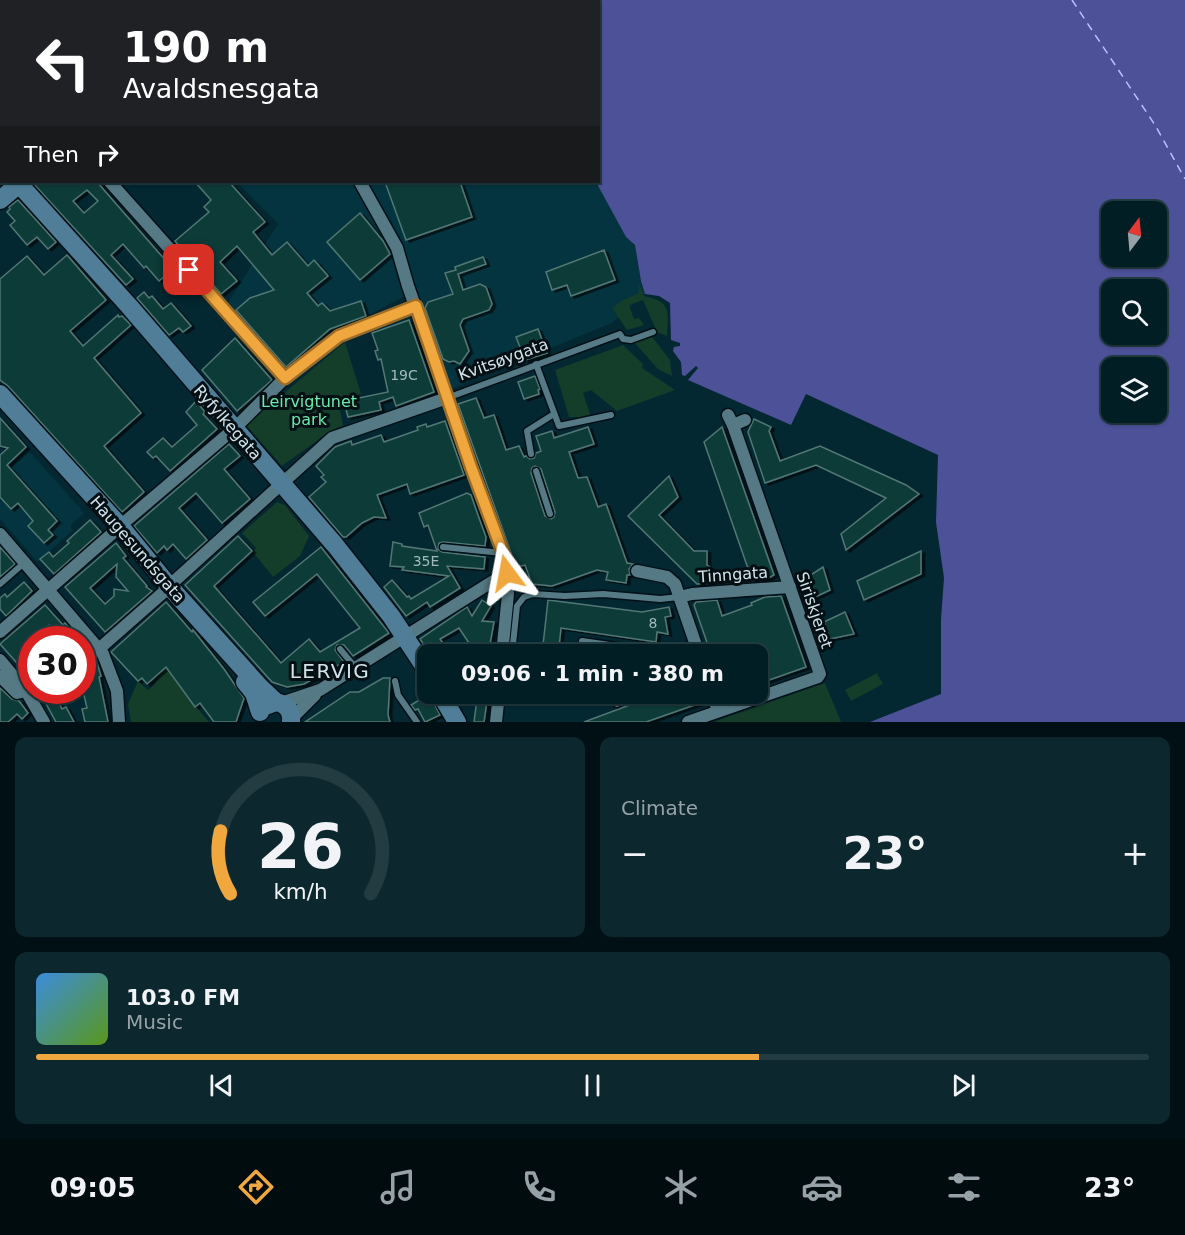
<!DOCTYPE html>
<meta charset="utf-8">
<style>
:root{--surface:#021e25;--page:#0c272d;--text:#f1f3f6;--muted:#96a2a7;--line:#233c42;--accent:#f0a73e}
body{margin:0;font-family:"DejaVu Sans",sans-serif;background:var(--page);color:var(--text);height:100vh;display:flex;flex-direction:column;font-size:22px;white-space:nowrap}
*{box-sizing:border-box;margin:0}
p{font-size:20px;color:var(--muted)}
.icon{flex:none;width:33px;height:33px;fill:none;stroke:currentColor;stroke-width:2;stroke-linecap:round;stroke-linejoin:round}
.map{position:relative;height:722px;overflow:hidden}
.sheet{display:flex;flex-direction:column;gap:15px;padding:15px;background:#011014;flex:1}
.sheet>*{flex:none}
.top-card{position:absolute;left:0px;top:0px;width:600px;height:183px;box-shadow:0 2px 4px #0004,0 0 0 2px var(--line);background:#202124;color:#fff;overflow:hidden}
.needle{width:39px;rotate:16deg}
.controls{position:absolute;left:1101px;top:201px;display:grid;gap:12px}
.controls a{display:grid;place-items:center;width:66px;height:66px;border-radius:12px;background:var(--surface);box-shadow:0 2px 4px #0004,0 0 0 2px var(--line);font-size:30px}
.speed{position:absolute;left:18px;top:626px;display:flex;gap:12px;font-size:30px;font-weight:700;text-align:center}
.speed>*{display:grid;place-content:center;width:78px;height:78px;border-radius:50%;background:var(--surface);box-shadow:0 2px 4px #0004,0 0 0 2px var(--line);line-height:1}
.speed .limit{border:9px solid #d22;background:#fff;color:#111}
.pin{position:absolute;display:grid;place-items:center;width:51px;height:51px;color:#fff;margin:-26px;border-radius:12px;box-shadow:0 3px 9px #0006}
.me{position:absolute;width:66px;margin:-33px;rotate:347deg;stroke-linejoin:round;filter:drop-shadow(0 0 4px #0008)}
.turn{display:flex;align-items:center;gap:21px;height:126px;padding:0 24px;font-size:27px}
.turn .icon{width:78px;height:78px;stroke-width:2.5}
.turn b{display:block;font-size:42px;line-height:51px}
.then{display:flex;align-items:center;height:57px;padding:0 24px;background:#0003;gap:12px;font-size:22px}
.big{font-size:45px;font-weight:600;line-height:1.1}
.sheet .card{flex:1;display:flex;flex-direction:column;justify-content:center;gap:9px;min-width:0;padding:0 21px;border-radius:12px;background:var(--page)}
.sheet .dial{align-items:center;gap:0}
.dial svg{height:156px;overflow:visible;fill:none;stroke:var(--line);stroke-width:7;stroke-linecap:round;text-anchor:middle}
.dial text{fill:var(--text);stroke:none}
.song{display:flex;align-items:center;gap:18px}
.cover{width:72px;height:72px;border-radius:9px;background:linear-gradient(135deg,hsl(210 70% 55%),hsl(90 70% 35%))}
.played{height:6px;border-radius:3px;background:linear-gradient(90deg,var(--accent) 65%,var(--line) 65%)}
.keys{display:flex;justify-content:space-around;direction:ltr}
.heat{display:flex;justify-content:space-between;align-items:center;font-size:33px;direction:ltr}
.sheet .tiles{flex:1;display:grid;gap:15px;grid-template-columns:1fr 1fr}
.card:last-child{grid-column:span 2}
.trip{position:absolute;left:417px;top:644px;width:351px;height:60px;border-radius:12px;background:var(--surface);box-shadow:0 2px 4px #0004,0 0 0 2px var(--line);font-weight:600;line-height:60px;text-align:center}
.menu{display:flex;height:96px;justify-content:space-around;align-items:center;background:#010c0f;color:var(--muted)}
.menu .icon{width:42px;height:42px}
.menu .selected{color:var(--accent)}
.menu b{font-size:27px;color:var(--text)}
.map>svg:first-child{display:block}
</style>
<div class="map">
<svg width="1185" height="722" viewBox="0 0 1185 722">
<defs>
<filter id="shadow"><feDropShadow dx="3.5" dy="2" stdDeviation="0" flood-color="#0009"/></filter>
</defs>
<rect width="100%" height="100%" fill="#032831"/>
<g fill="#04343f">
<path d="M237,182H596L626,237L635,245L641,281L645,294L612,323L451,389L416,290L335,333L288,376L227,304L278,224Z"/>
<path d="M30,452L84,513L70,526L73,530L38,562L0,519V478Z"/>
</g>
<g fill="#143d2a">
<path d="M639,284L644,296C672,302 668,311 667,336L657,332L643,300L629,305L634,319L639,318L644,325L627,330L612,308L623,300L639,293Z"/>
<path d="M649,333L670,360L672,376L658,369L633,341Z"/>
<path d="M345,342L361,394L338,400L343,425L329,432L282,466L246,425Z"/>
<path d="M623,345L643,364L642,368L675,390L617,411L591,390L583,393L591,417H569L555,370Z"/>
<path d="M277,502L285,505L309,536L300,556L273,577L253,552L256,548L242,533Z"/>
<path d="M166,665L187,696L209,722H131L128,704L138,681L148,690L154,685Z"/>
<path d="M877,673L883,684L851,701L845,690Z"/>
<path d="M825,683L841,722H714L724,718Z"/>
</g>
<path fill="#4c5198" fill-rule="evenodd" d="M349,0H1185V722H870L941,694V619L944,578L936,522L938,455L806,394L791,425L688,380L698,368L696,366L685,376L682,375L681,362L673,351L674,347L680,346V343L671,340L670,303L659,296L645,294L641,281L635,245L626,237L596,182H598V2L347,1ZM1112,212H1156V256H1112ZM1112,290H1156V334H1112ZM1112,368H1156V412H1112Z"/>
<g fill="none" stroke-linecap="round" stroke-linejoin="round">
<path stroke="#b9c2ff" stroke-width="1.5" stroke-dasharray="8 6" stroke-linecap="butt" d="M1072,0L1155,125L1185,179"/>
</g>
<g fill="#113a38" stroke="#517875" stroke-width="1.5" fill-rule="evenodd" filter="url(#shadow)">
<path d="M32,182H97L173,269L159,281L146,266L144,268L123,244L111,255L133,279L126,285ZM87,190L98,201L84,213L73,201Z"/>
<path d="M195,182H229L265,222L253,232L272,255L287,242L308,266L314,260L328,276L307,293L318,306L322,303L330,311L361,301L366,316L330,329L286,367L236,310L250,298L274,290L237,246L220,262L237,281L221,294L175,241L209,212L204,207L211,200Z"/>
<path d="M385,182H460L472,217L406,240Z"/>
<path d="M18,200L56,242L48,249L37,237L27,245L10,225L15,221L7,212L10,209L9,207Z"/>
<path d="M360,213L383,241L390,254L360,280L327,242Z"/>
<path d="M604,250L615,280L571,296L567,285L552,290L546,272Z"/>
<path d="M67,255L106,300L70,331L83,346L118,315L119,317L122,316L131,325L94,358L141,413L104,446L144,492L122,512L8,386L0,380V279L27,256L44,275Z"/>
<path d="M483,257L486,264L458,274L463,290L480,284L486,287L492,304L489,310L463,319L460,325L469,351L460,364L454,361L449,362L443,359L425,308L428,302L453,294L445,273L456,270L455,267Z"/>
<path d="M144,292L149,298L152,296L163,309L171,303L191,326L183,332L179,328L169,335L137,298Z"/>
<path d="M409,320L434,392L396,406L393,397L379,402L381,410L348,417L344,401L388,392L381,359L378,360L375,351L378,350L372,333Z"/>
<path d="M538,329L547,353L525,360L516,337Z"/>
<path d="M235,338L272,380L237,411L202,370Z"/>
<path d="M535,376L540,389L538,390L539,394L524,399L518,382Z"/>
<path d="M476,398L484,418L494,415L506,450L519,446L524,457L526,456L530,459L534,458L536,453L541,451L536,436L552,431L554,438L588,427L594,444L569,452L578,478L587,477L598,507L606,504L627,563L633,564L629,569L630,575H627L626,583L606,580L608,572L597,570L552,586L532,584L525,565L516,567L458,404ZM535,466L541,469L555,512L554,517L551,519L545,516L531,473L532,468Z"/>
<path d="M196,401L205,412L203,414L217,429L170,471L156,456L153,458L147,452L163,438L172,447L197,425L186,412Z"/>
<path d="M0,418L26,447L7,465L57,521L48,530L53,535L44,543L28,526L33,521L18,503L11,509L0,497V455L8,448L0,446Z"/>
<path d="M754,419L771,427L769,431L780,461L820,446L906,485L919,494L846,550L841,534L886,498L816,465L765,483L748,432Z"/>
<path d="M445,421L464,475L410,494L407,484L377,495L386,518L374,517L362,523L346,537H343L309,497L326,482L321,477L324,475L316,466L335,447L351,441L352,445L381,435L384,442L418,430L417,427L426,424L427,427Z"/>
<path d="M722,427L774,575L767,579L752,580L704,442Z"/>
<path d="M229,444L240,456L224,469L250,499L222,523L196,493L179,508L207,540L186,559L173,544L167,550L164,546L157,553L134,526Z"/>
<path d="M669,476L678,497L659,515L694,551H707V565L711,568L712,583L697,584L628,516Z"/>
<path d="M467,493L471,495L479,518L486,537L485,546L443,542L439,543L438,549L442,552L485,557L484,569L447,566L460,588L430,607L427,602L406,616L384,587L392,580L407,597L409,596L411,599L449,576L402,570L404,567L390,566L393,542L402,544V546L437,551L428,525L424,527L419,513Z"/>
<path d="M90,520L101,532L54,574L40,559L49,552L53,557L69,543L67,541Z"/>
<path d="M238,536L252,551L214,586L281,663L309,639L320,652L360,628L317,574L265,616L253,602L321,547L389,633L353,656L344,645H337L335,650L344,662L304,684L287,687L272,682L185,585Z"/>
<path d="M116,543L126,556L123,558L147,586L146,587L152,591L105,632L65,587ZM117,564L116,577L128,591L114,589V596L105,604L90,588Z"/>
<path d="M0,547L15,564L0,577Z"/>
<path d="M921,551V574L864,600L857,581Z"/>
<path d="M823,567L830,590L809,600L803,580Z"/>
<path d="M24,582L32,591L6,616L0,609V598L5,594L7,597Z"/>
<path d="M781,596L806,667L758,684V654H711L694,605L696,602L717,600L722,616L752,605L751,603L765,597Z"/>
<path d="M482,600L491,606L482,621L494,622L490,644L488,648H484L483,654H470L471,646L459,628L440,639L450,654H430L420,639L467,607L472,616Z"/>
<path d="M548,600L642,612L669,607L671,616L665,617L668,634L657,632L656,642L561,628L559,647L543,645Z"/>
<path d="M166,602L192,632L193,630L224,669L244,698L236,722H214L200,703L195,707L166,667L147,684L142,678L138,681L111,652Z"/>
<path d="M45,605L63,625L65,623L75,634L69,639H61L49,625L32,639V680L0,644Z"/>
<path d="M845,612L854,634L830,639L824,622Z"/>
<path d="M97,663L101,676L99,677L108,722H85L82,709L87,708L82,687V668Z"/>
<path d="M383,678H390L388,715L390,722H305L350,692H359Z"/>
<path d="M0,688L12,699L19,701L28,713L22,719L17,714L8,722H0Z"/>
<path d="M35,690H52L62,709L66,707L74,722H56L44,700Z"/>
<path d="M662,693H703L706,701L646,722H584Z"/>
<path d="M429,694L440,715L425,722L418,709L415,710L411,705Z"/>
<path d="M477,699L487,701L484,722H474Z"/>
</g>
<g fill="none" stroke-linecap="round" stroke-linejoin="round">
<defs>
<g id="lane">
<path d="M536,364L559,426L611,415"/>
<path d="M447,398L620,334L623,339L631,340L653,332"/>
<path d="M531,454L527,431L554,414"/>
<path d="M536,471L550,514"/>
<path d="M443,547L502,553"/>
<path d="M0,584L24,563"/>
<path d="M340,649L355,667"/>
<path d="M512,654L517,606L524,597L533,594L565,596L603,594L660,599L679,597"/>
<path d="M581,654L582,641L651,651H671L695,643"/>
<path d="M395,681L398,695L417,722"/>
<path d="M539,693V694"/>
<path d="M613,693L617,704"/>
</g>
<g id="street">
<path d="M100,2V0"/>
<path d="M0,68H2"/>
<path d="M0,170L2,171"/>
<path d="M110,182L285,378"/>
<path d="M360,182L397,248L408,286L463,444L507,564L508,594L502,654"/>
<path d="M733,425L745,420"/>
<path d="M120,526L235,428L285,378L339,335L416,306"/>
<path d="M0,534L103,654L117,691L119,722"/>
<path d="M637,571L667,577L675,584L699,654"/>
<path d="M169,586L332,438L447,398"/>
<path d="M679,597L692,594L790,587"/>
<path d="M0,632L114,532"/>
<path d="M100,648L166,590"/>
<path d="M0,660L26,691L44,722"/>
<path d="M0,676L17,693L26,691"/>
<path d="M712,693L718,711"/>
<path d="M281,703L320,690L506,573"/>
<path d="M291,719L315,695"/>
<path d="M496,722L499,693"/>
<path d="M688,722L818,677L820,674L733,425L728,415"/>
</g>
<g id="secondary">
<path d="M0,200L19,184L129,306L335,545L391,616L428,672"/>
<path d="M0,394L120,526L169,586L260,687L276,702"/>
<path d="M245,682L254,693L260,712"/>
<path d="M440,693L457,722"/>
<path d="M265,706L276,702C287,704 292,711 291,722"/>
</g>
</defs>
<use href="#lane" stroke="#001017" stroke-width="9"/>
<use href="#street" stroke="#001017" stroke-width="15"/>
<use href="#secondary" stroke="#001017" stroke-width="21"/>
<use href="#lane" stroke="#567a85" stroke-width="6"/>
<use href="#street" stroke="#567a85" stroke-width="12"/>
<use href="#secondary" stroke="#507e98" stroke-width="18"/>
</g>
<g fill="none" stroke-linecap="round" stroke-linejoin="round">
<defs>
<path id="route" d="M189,270L285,378L339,336L416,306L471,467L503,553L507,564V573"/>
</defs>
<use href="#route" stroke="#9c6d28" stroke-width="15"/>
<use href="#route" stroke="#f0a73e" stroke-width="10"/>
</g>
<g text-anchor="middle" stroke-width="6" stroke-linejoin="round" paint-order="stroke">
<g font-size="14" fill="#a1b9be">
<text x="404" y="380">19C</text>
<text x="426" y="566">35E</text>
<text x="653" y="628">8</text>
</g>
<g font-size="16" fill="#d1e3ea" stroke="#030f13">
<text transform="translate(503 359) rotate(-20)" y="6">Kvitsøygata</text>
<text transform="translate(228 422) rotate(49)" y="6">Ryfylkegata</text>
<text transform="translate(138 549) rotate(49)" y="6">Haugesundsgata</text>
<text transform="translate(733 574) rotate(-4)" y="6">Tinngata</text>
<text transform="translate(815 610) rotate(71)" y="6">Siriskjeret</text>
</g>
<g font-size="16" fill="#6aeaad" stroke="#030f13">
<text x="309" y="407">Leirvigtunet<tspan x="309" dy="18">park</tspan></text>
</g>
<g font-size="20" letter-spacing="1.5" fill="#d1e3ea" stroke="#030f13">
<text x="330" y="678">LERVIG</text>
</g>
</g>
</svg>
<div class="controls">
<a><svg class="needle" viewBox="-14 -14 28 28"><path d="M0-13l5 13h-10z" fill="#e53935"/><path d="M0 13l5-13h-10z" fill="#96a2a7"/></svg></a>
<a><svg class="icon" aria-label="search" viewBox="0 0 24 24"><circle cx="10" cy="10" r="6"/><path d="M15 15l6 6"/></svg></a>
<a><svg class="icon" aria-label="layers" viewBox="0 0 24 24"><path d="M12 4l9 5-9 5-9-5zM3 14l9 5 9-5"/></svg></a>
</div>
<div class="speed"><div class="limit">30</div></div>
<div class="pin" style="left:189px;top:270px;background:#d93025"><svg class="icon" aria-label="arrive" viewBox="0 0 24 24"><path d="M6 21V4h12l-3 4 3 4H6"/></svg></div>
<svg class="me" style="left:507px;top:573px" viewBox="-20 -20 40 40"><path d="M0-17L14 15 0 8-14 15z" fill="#f0a73e" stroke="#fff" stroke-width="4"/></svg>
<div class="trip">09:06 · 1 min · 380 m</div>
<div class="top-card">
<div class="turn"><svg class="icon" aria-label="left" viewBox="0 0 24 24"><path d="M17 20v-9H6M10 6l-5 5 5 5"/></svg><div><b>190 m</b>Avaldsnesgata</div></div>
<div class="then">Then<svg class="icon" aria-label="right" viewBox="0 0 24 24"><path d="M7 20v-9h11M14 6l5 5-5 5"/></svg></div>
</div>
</div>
<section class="sheet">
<div class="tiles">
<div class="card dial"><svg viewBox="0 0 100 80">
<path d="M14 69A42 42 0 1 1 86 69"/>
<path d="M14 69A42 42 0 0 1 9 37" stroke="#f0a73e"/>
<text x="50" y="56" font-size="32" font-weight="700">26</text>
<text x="50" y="72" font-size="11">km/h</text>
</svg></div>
<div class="card"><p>Climate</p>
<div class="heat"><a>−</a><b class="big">23°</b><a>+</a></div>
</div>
<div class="card">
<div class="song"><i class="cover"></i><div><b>103.0 FM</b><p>Music</p></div></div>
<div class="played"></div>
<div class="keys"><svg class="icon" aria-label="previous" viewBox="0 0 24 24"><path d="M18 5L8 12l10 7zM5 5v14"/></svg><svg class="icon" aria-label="pause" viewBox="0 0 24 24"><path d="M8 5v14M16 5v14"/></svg><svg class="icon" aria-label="next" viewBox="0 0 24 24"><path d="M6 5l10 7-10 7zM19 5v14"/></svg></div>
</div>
</div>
</section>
<nav class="menu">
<b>09:05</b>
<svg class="icon selected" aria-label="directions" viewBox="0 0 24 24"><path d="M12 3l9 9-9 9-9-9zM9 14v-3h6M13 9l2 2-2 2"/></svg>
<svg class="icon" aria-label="music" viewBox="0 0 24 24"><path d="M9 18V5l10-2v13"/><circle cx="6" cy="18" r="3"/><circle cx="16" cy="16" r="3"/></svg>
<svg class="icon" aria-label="phone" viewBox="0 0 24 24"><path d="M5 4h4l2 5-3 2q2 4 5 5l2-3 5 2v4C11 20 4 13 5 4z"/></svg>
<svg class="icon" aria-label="climate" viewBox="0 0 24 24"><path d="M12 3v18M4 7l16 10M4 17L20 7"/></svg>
<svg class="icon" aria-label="car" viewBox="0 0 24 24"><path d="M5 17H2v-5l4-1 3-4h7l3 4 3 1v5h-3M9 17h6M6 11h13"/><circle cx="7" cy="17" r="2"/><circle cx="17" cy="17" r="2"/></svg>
<svg class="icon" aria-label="filters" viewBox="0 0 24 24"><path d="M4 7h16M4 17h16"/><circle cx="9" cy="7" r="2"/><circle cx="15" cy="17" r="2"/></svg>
<b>23°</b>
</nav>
